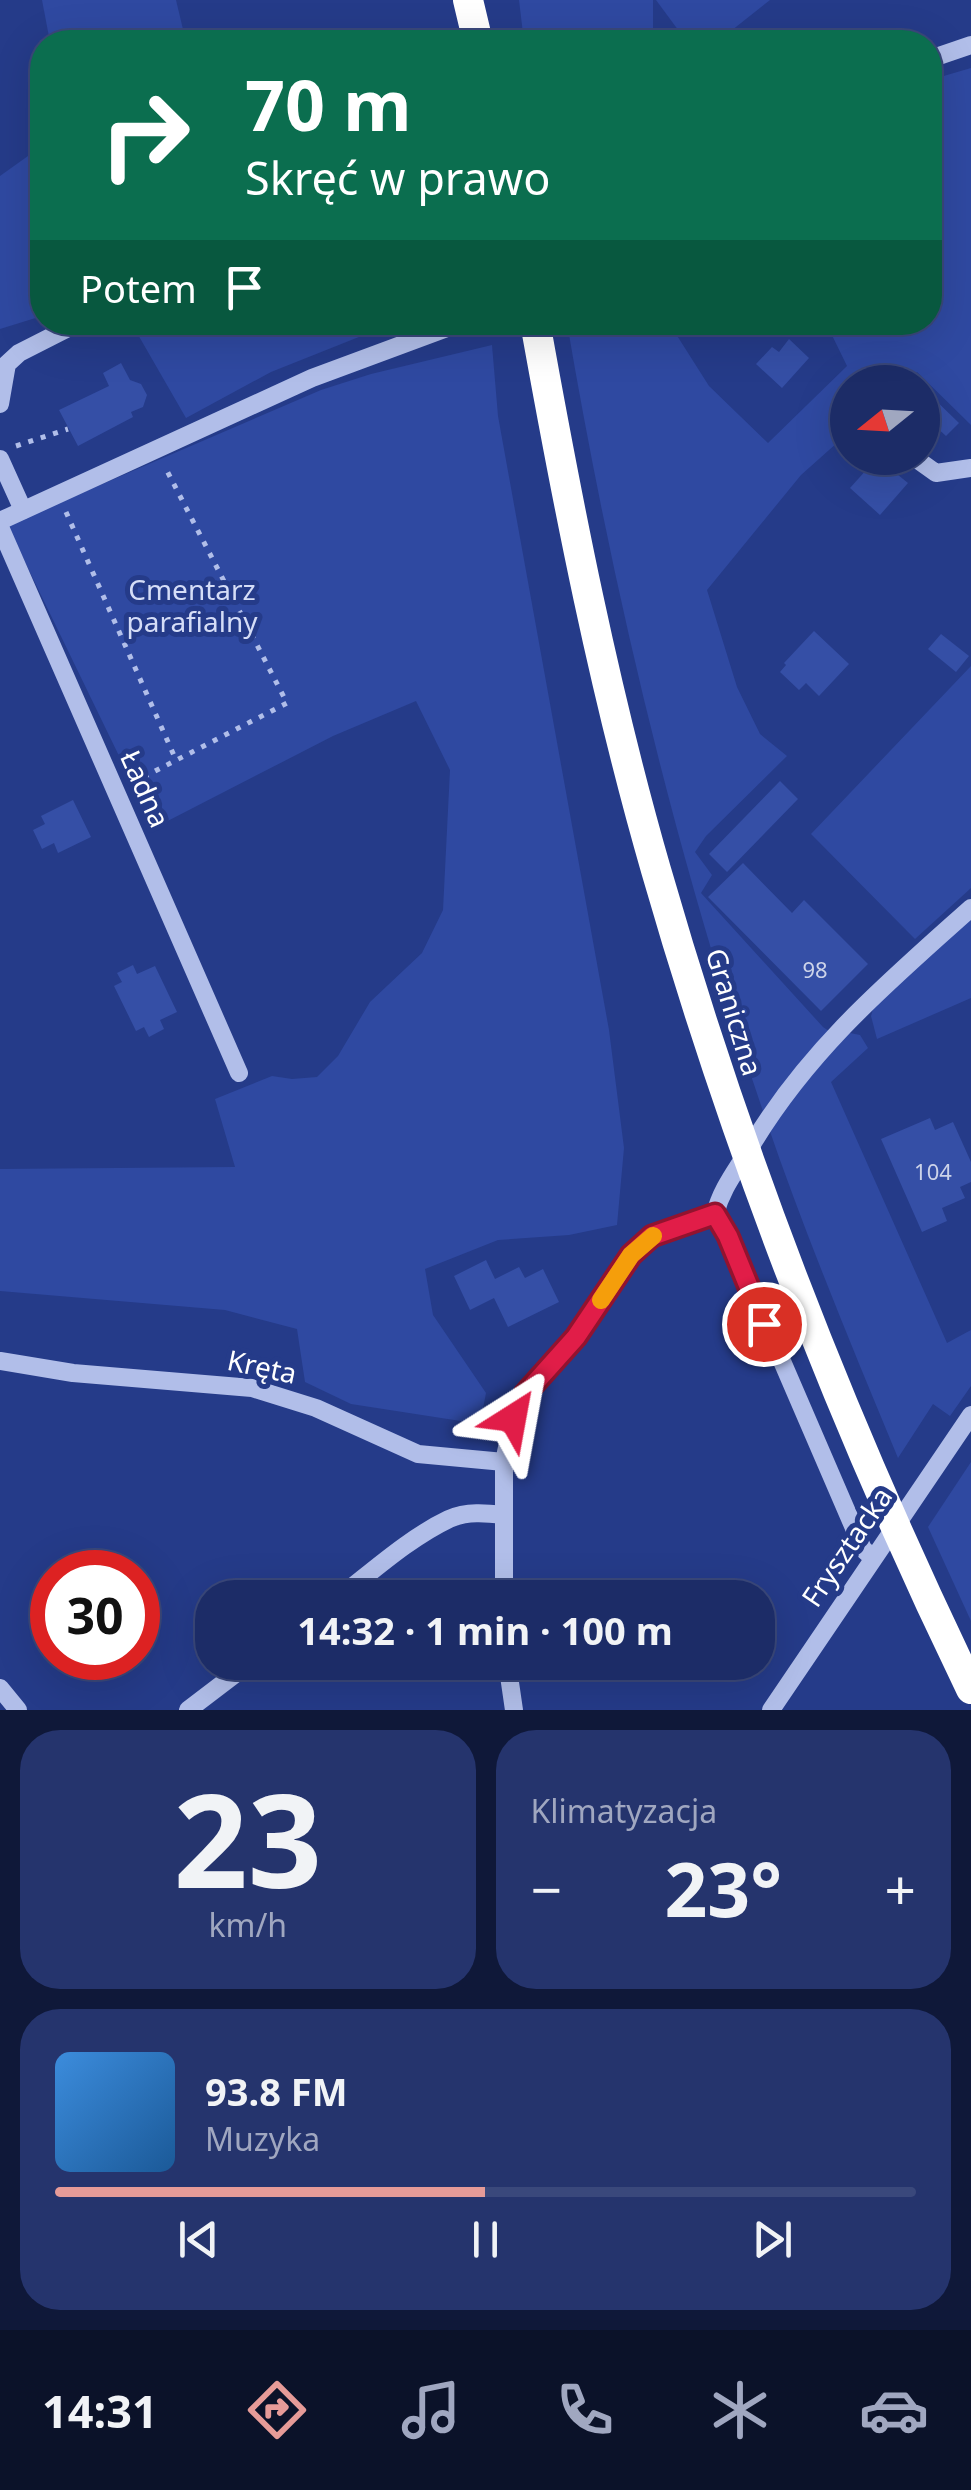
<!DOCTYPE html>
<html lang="pl">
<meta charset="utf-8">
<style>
:root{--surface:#1c2c67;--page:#25346d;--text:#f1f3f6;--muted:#a0a7c0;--line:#3a487b;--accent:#e69b98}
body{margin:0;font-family:"Noto Sans",sans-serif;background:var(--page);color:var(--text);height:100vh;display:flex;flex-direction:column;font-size:38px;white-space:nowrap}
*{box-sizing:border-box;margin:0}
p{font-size:32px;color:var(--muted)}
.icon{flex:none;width:55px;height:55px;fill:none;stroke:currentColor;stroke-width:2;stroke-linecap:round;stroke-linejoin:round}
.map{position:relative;height:1710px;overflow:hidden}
.side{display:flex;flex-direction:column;gap:20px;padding:20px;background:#0f1839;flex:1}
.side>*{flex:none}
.hud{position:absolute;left:30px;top:30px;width:912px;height:305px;border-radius:40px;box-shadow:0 10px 40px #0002,0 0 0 2px var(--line);background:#0b6e4f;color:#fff;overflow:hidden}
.needle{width:65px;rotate:252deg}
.buttons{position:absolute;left:830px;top:365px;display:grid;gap:20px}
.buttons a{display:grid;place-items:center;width:110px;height:110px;border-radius:50%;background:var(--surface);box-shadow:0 10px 40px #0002,0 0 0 2px var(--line);font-size:50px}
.speed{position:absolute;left:30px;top:1550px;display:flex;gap:20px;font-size:50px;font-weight:700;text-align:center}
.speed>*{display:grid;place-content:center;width:130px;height:130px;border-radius:50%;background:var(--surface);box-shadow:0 10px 40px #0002,0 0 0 2px var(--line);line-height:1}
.speed .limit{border:15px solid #d22;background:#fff;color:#111}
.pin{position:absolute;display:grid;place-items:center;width:85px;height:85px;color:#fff;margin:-42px;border:5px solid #fff;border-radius:50%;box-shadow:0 2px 10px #0007}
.me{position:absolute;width:110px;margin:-55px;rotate:34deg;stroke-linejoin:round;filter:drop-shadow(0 0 8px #0008)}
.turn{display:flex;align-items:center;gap:35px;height:210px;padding:0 50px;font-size:45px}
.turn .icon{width:130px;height:130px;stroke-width:2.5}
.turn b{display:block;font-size:70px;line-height:85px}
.then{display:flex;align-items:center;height:95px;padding:0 50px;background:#0003;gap:20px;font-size:38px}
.big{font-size:75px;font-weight:700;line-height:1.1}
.side .widget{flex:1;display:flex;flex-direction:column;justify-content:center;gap:15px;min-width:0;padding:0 35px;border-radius:40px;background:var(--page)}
.side .dial{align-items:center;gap:0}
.dial b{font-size:130px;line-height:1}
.song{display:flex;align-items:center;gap:30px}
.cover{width:120px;height:120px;border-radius:15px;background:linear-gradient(135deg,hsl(210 70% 55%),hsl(210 70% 35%))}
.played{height:10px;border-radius:5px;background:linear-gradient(90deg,var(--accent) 50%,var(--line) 50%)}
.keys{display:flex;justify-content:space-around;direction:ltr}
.heat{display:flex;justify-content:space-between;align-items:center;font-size:55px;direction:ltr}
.side .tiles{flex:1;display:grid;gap:20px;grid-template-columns:1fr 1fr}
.widget:last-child{grid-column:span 2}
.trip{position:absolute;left:195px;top:1580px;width:580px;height:100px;border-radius:40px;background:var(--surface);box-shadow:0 10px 40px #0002,0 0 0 2px var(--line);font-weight:700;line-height:100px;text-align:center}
.tab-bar{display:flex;height:160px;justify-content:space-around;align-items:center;background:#0b1229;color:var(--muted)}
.tab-bar .icon{width:70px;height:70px}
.tab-bar .on{color:var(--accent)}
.tab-bar b{font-size:45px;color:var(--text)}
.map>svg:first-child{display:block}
</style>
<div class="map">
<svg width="971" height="1710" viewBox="0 0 971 1710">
<rect width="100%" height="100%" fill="#253b89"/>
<g fill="#2f49a1">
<path d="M42,0H176L186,42H50Z"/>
<path d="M519,0H653V42H524Z"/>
<path d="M656,0H770L717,42H687Z"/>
<path d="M971,68V425L917,372L905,382H848L847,434L801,475L707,590L737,687L760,734L787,756L706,836L695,852L712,875L701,893L823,1027L839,1038L845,1032L860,1035L868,1048L831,1082L947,1343L971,1330V1386L950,1416L933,1404L898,1458C852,1347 805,1234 766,1120C677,861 613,593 567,323H669L709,386L768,443L847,366L826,323L930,322V80Z"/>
<path d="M42,146V316L0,329V176Z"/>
<path d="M145,322H394V323L271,372L186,418L133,326Z"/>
<path d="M492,345L498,416L609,1030L624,1148L617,1225L569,1235L498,1240L425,1269L433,1315L486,1393L480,1424L351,1404L305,1382L297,1329L225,1310L0,1291V1169L235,1167L215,1099L272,1076L292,1079L317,1077L338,1056L370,1002L422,953L443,910L450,770L416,701L333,736L154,828L7,525L321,390L371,374Z"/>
<path d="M971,666V888L915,939L811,834Z"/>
<path d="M971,914V998L877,1039L871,1016L875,1002Z"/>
<path d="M971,1462V1621L928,1527Z"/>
</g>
<g fill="#354fa6">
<path d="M789,339L809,358L782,388L756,364L772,347L779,352Z"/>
<path d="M121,363L130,380L141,384L147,395L143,407L131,412L133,417L78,446L59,410L109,386L103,373Z"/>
<path d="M929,394L959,423L946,436L922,414V401Z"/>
<path d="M877,458L908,483L880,515L850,488Z"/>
<path d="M814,631L849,664L819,696L806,683L799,690L780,672L786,665L784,663Z"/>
<path d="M941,634L969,656L956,672L928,649Z"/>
<path d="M780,781L798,799L727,872L709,854Z"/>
<path d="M73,800L91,837L58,853L54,843L42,849L33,830L45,824L41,816Z"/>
<path d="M743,863L792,913L804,900L868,964L821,1011L708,897Z"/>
<path d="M133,965L137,974L155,966L177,1012L160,1020L164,1029L149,1037L144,1027L136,1031L114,986L122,982L117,973Z"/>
<path d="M930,1118L935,1130L953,1122L971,1162V1182L960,1187L965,1198L942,1208L947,1221L922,1232L881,1139Z"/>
<path d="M486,1260L495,1279L519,1267L525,1278L543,1269L559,1302L508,1327L494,1298L470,1310L454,1276Z"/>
</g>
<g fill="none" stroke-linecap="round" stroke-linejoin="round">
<g stroke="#b1bee9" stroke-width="5" stroke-dasharray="5 8" stroke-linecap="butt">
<path d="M16,446L68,429"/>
<path d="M66,512L176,760"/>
<path d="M132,783L287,703L165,467"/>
</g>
<g stroke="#b1bee9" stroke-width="18">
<path d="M930,59L971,45"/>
<path d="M0,404L7,364L19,353L80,322"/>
<path d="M915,458L936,473L971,468"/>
<path d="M0,459L23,510"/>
<path d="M0,521L312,378L463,322"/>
<path d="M0,527L239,1073"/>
<path d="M0,1361L73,1373L252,1388L316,1408L418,1454L504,1462"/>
<path d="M873,1558L863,1549L728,1236L715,1214C722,1187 737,1170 751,1146C809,1049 887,983 971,908"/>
<path d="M338,1598C373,1571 409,1538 449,1519C467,1511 486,1513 504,1515"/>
<path d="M504,1598V1462L513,1418L525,1394L576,1337L631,1255L652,1236L715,1214"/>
<path d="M507,1662L514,1710"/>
<path d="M0,1688L18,1710"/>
<path d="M188,1710L251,1662"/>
<path d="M771,1710L971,1415"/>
</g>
<g stroke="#fff" stroke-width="30">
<path d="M468,0L478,42"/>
<path d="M535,322C568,506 604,690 656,870C737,1152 843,1425 971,1689"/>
</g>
</g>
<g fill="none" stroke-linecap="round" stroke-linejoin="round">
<defs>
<path id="route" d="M513,1418L525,1394L576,1337L631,1255L652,1236L715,1214L728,1236L764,1324"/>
</defs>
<use href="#route" stroke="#92132f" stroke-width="25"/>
<use href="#route" stroke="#e11d48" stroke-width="18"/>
<path stroke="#f59e0b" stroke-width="18" d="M601,1300L631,1255L653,1236"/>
</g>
<g text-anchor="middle" stroke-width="10" stroke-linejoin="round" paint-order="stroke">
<g font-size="22" fill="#ccd3e9">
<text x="815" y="978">98</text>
<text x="933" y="1180">104</text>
</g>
<g font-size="28" fill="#d5ddf7" stroke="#253b89">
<text x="192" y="600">Cmentarz<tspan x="192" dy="32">parafialny</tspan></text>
</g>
<g font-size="28" fill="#fff" stroke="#253b89">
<text transform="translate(145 789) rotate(66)" y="10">Ładna</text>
<text transform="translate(734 1012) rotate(73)" y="10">Graniczna</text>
<text transform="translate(262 1367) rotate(12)" y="10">Kręta</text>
<text transform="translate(847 1547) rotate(-56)" y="10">Frysztacka</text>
</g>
</g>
</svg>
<div class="buttons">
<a><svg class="needle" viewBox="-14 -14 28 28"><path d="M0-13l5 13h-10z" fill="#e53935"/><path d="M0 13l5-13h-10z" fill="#a0a7c0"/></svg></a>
</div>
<div class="speed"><div class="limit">30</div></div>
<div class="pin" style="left:764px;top:1324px;background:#d93025"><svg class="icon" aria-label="arrive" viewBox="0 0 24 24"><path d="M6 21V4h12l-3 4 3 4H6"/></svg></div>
<svg class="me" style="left:513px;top:1418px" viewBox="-20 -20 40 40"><path d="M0-17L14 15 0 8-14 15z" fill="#e11d48" stroke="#fff" stroke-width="4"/></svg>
<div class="trip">14:32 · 1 min · 100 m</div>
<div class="hud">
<div class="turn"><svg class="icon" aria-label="right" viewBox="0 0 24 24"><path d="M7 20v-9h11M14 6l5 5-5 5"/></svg><div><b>70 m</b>Skręć w prawo</div></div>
<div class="then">Potem<svg class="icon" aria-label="arrive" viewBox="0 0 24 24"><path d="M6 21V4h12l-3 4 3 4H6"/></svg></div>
</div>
</div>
<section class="side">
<div class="tiles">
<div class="widget dial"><b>23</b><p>km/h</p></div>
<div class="widget"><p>Klimatyzacja</p>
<div class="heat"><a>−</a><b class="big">23°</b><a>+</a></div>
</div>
<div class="widget">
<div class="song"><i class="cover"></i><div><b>93.8 FM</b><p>Muzyka</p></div></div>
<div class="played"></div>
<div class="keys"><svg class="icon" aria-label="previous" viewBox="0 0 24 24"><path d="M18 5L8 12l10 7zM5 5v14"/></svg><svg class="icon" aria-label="pause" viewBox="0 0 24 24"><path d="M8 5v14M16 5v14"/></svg><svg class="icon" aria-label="next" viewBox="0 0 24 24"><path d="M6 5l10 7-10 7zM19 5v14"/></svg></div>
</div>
</div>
</section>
<nav class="tab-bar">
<b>14:31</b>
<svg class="icon on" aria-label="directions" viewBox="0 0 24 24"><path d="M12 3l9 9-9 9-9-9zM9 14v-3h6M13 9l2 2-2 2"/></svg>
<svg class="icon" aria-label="music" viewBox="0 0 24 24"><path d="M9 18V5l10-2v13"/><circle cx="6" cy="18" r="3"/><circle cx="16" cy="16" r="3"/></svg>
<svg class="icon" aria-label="phone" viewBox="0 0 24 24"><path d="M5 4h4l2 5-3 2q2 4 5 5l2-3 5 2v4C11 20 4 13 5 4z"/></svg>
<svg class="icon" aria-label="climate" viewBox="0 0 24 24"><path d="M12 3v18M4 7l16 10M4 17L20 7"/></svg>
<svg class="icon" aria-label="car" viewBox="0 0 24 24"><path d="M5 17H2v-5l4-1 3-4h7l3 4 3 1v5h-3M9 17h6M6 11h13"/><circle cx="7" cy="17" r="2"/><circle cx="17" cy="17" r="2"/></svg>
</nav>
